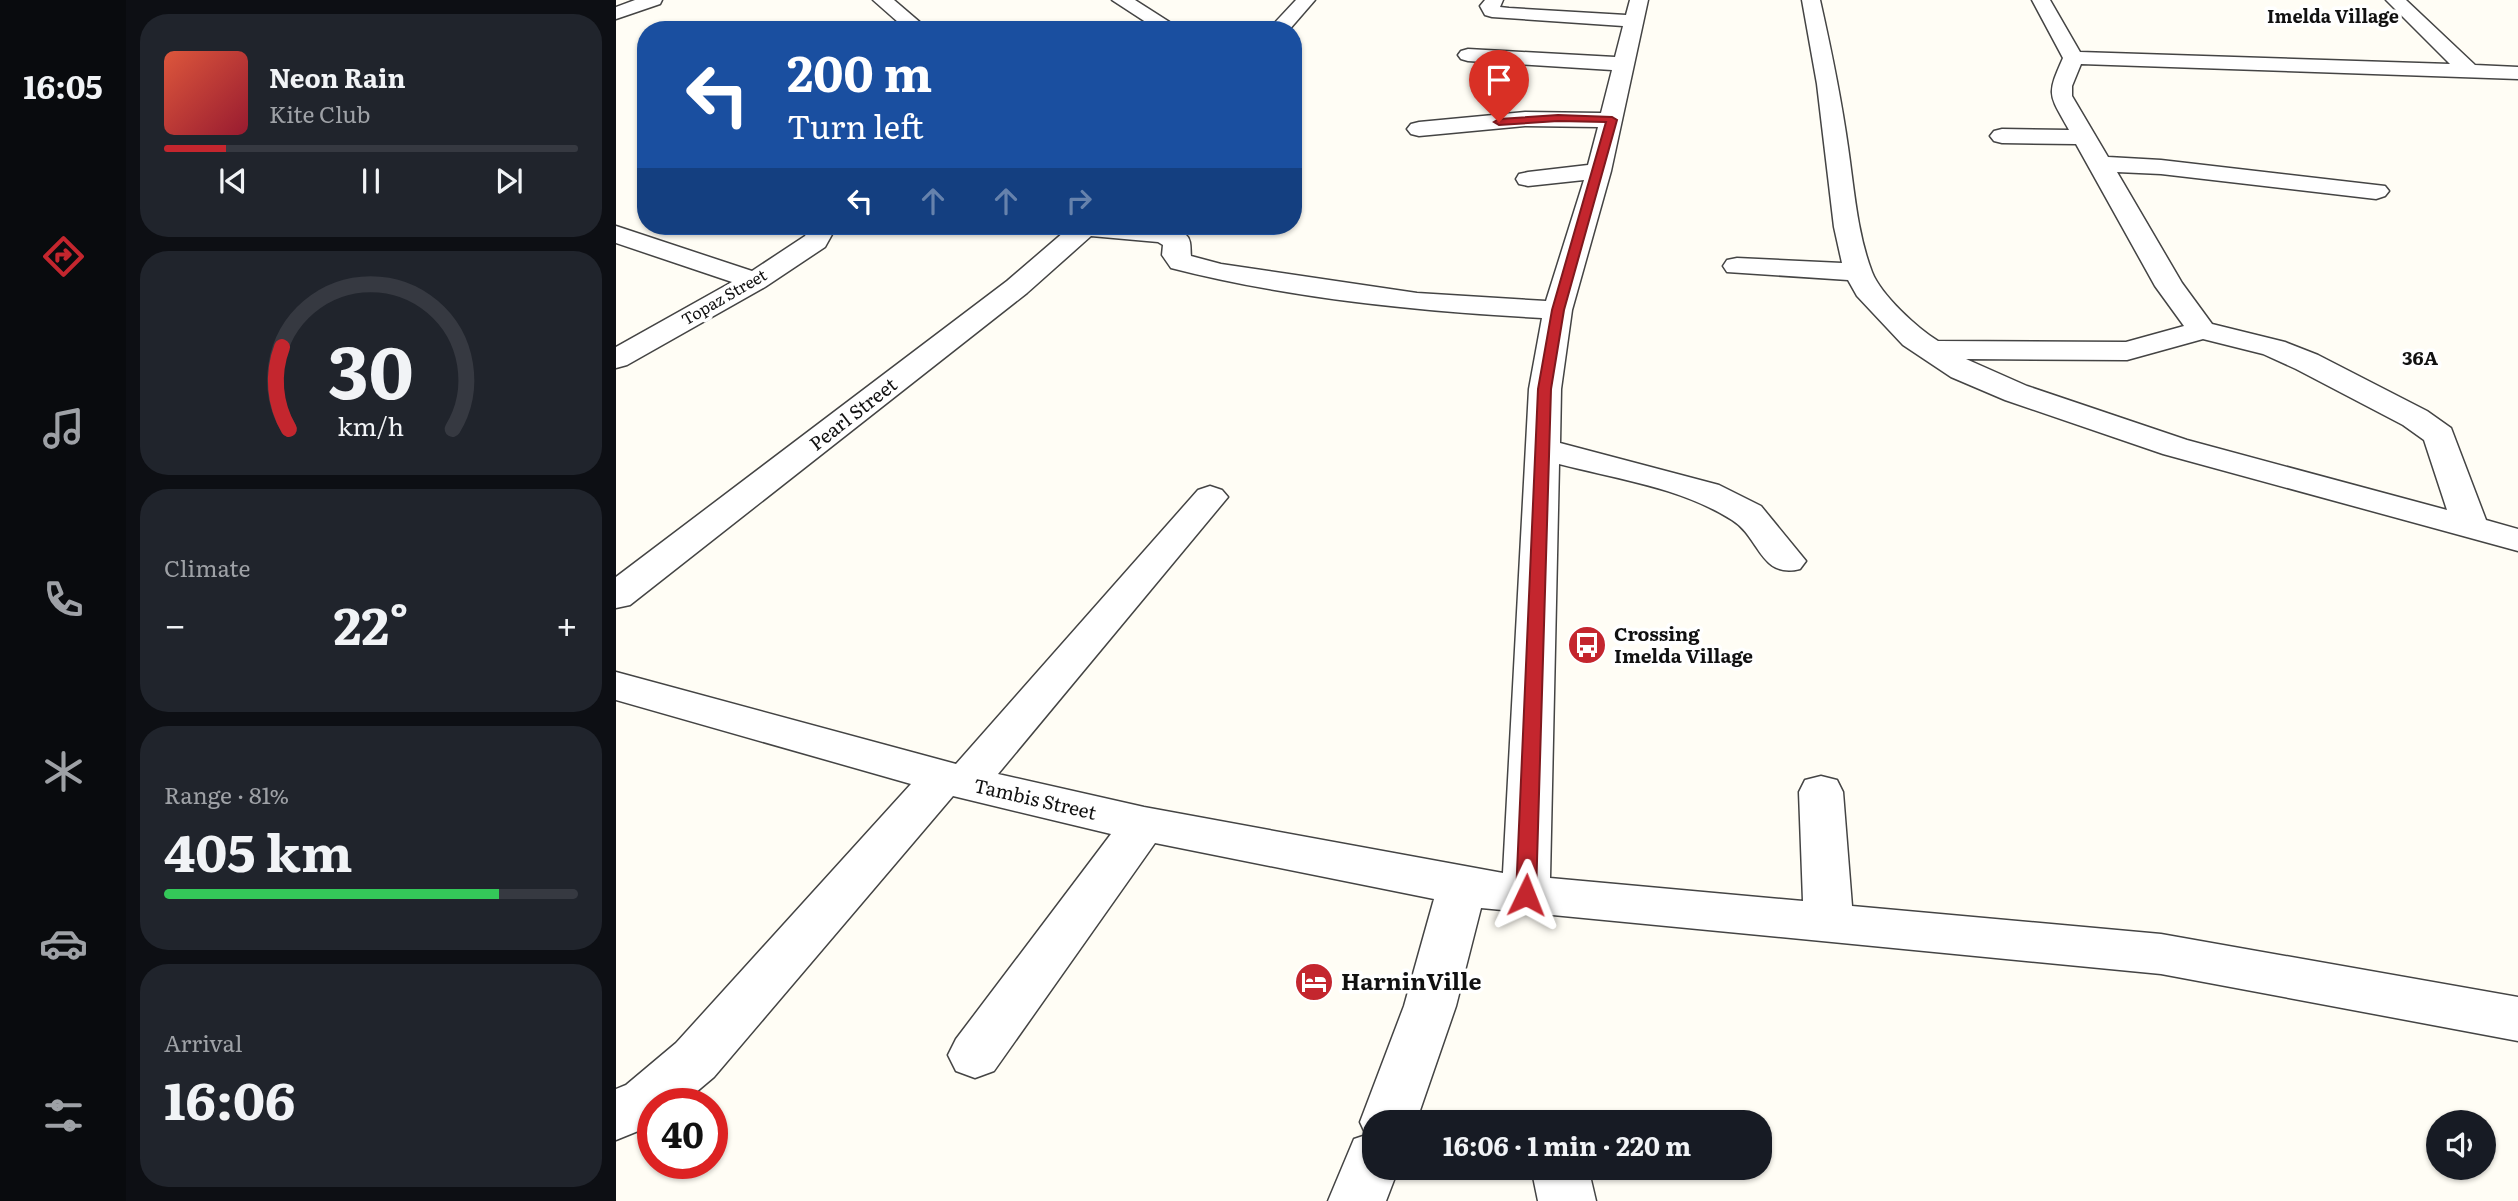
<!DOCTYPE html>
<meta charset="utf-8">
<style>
:root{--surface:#171b24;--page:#20242c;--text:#f1f3f6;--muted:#9ea1a6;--line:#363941;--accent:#c4262e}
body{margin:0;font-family:Literata,serif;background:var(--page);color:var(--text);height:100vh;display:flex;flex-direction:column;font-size:26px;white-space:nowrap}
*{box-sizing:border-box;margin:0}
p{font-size:23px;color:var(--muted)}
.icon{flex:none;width:38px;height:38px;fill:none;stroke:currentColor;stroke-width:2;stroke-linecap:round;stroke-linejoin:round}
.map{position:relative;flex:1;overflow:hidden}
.side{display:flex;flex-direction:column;gap:14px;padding:14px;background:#0d0f14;width:490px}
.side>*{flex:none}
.banner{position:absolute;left:21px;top:21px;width:665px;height:214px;border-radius:28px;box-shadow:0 2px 5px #0004;background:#1a4fa0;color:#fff;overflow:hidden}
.fabs{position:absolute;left:1810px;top:1110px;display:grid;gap:14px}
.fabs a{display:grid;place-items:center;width:70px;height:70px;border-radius:50%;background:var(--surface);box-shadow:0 2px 5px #0004;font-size:35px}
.speed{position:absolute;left:21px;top:1088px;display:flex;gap:14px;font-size:35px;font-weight:700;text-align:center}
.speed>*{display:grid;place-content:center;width:91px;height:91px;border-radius:50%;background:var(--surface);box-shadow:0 2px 5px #0004;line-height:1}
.speed .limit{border:10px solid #d22;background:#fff;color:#111}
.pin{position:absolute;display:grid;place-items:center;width:60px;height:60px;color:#fff;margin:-72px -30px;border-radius:50% 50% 50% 0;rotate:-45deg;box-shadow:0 0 7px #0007}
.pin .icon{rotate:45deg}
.me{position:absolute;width:77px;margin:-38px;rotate:2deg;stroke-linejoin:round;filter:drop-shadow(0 0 5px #0008)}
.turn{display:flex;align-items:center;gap:24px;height:147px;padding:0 35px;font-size:32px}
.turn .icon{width:91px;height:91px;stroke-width:2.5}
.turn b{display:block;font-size:49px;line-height:60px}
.lanes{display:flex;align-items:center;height:66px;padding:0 35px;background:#0003;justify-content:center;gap:35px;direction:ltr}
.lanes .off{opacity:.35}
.big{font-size:52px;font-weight:700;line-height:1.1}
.side .tile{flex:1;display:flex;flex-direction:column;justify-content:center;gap:10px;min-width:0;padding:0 24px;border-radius:28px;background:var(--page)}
.side .dial{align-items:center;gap:0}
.dial svg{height:182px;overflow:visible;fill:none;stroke:var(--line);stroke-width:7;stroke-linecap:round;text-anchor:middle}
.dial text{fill:var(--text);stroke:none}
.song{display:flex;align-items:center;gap:21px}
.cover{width:84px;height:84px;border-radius:10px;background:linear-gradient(135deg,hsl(10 70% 55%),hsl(350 70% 35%))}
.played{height:7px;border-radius:4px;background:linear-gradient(90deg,var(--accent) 15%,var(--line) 15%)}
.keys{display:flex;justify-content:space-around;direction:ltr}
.heat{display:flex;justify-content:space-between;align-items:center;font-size:38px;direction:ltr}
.charge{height:10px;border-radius:5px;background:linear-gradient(90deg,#34c759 81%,var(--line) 0)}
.trip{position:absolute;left:746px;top:1110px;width:410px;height:70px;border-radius:28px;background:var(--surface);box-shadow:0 2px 5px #0004;font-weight:700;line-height:70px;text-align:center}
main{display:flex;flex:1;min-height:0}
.tab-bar{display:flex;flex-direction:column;width:126px;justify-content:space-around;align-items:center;background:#090b0e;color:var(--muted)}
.tab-bar .icon{width:49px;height:49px}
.tab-bar .on{color:var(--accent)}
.tab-bar b{font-size:32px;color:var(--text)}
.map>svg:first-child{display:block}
</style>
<main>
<nav class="tab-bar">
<b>16:05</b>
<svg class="icon on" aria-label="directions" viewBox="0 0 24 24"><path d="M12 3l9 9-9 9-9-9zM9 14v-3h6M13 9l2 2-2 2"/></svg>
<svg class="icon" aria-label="music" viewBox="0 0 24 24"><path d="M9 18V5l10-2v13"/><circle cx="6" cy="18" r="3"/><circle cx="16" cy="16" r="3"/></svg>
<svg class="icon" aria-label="phone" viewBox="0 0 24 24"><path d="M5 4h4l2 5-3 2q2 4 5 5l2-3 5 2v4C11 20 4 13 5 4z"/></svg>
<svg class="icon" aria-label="climate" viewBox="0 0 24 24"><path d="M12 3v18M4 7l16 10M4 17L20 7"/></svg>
<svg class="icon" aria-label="car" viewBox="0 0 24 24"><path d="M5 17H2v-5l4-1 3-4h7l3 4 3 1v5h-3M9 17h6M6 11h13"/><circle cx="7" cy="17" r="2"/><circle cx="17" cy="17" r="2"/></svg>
<svg class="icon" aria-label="filters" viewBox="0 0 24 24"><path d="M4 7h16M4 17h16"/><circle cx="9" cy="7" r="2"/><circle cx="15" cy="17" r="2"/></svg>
</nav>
<section class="side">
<div class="tile">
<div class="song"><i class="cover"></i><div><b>Neon Rain</b><p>Kite Club</p></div></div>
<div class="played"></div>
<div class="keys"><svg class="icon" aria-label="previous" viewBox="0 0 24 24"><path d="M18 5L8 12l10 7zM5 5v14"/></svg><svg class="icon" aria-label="pause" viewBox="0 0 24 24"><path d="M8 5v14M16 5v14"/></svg><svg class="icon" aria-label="next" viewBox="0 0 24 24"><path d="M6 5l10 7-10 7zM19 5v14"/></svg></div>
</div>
<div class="tile dial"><svg viewBox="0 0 100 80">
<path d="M14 69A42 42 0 1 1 86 69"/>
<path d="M14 69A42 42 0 0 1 11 33" stroke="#c4262e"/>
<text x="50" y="56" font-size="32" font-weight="700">30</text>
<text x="50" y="72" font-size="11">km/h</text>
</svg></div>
<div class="tile"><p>Climate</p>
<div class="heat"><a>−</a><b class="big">22°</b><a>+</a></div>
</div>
<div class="tile"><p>Range · 81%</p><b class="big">405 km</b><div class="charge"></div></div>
<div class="tile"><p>Arrival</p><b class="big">16:06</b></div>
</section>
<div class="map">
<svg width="1902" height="1201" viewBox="0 0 1902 1201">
<rect width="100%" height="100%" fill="#fffdf5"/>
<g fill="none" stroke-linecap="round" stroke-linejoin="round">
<defs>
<g id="minor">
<path d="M19,0H46L44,4L0,19V7Z"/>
<path d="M257,0H278L313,30H291Z"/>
<path d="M496,0H519L566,30H542Z"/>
<path d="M680,0H699L673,30H652Z"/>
<path d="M869,0H887L884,7L893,8L1010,15L1014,0H1032L995,171L956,310L945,389L944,443L1103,485L1145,506L1190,561L1184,569C1144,579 1144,537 1116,520C1066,488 1001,479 943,464L934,878L1187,901L1183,792L1189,780L1205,776L1221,780L1227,792L1236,906L1545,934L1902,997V1041L1545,974L865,908L840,1006L800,1122H758V1167H783L770,1201H712L738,1139L750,1135L744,1122L788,1006L818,899L539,843L378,1071L359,1078L340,1071L332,1055L340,1039L495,834L337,796L98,1077L66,1104H37V1125L0,1140V1089L10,1085L60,1043L295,784L0,700V672L340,764L582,490L594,486L606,490L612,497L382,774L528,807L887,873L913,389L926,318C802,311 676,299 555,268L546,255L547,245L542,242L475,236L411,293L14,605L0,608V577L391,281L455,226C482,226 549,218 570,235C576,240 574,250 575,256L605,264L801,293L930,301L968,180L912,186L903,184L900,179L903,174L912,172L972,165L982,127L909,126L803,136L795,134L791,129L795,124L803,122L909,112L985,113L996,70L852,61L845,59L842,55L845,51L852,49L999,57L1007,26L876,17L869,15L864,6Z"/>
<path d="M1186,0H1204C1215,49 1225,97 1232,147C1238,188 1241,233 1256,272C1265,295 1301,328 1322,341L1510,342L1568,326L1539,286L1460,144L1386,143L1378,141L1374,136L1378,131L1386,129L1453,130C1433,94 1430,96 1447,58L1416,0H1434L1464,52L1834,64L1770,0H1790L1859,65L1902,67V79L1465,64L1456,86V96L1492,157L1545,160L1769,186L1773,191L1769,196L1760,199L1545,174L1501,172L1566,283L1596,324L1669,342L1702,355L1811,411L1835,428L1870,520L1902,529V551L1547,454L1389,400L1335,377L1287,345L1241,296L1232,280L1111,272L1107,266L1111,260L1121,258L1226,263L1218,227L1201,84ZM1587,339L1647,354L1680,369L1787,425L1808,440L1831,510L1571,440L1411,386L1350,359L1511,360Z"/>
<path d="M0,226L136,271L189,236L193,229L191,226H217L219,229L209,247L149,287L11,365L0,368V347L116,282L0,243Z"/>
<path d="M915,1167H972L980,1201H922Z"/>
</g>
</defs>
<use href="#minor" stroke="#444" stroke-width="3"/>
<use href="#minor" fill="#fff" fill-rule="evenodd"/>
</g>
<path fill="#c4262e" stroke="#7f191e" stroke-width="2" d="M942,115L996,117L1001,120L948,310L935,389L920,895L917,900L910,902L903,900L900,895L922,389L936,310L990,122L942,121L883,125L878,122L883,119Z"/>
<defs>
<symbol id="bus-disc" viewBox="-11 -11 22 22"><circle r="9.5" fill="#c4262e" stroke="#fff"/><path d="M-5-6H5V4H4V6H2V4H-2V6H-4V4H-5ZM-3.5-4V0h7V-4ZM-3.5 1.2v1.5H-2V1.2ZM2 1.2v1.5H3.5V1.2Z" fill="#fff"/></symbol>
<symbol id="hotel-disc" viewBox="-11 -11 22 22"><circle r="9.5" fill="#c4262e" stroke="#fff"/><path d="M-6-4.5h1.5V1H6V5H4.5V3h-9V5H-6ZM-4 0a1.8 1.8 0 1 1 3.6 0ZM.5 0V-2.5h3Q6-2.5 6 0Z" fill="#fff"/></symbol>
</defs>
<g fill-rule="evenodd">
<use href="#bus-disc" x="949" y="623" width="44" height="44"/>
<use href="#hotel-disc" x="676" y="960" width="44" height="44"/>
</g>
<g text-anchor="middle" stroke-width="7" stroke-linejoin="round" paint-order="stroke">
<g font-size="16" fill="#111" stroke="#fff">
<text transform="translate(108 297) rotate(-30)" y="6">Topaz Street</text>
</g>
<g font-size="18" font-weight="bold" fill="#111" stroke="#fff">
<text x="1717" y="23">Imelda Village</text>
</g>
<g font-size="19" font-weight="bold" fill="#111" stroke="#fff">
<text x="1804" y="365">36A</text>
</g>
<g font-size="19" fill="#111" stroke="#fff">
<text transform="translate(237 414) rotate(-38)" y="7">Pearl Street</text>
<text transform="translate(419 799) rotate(13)" y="7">Tambis Street</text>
</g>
<g font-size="19" font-weight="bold" fill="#111" stroke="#fff" text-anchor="start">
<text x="998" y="641">Crossing<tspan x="998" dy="22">Imelda Village</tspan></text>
</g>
<g font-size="23" font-weight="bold" fill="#111" stroke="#fff" text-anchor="start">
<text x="725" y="990">HarninVille</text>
</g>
</g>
</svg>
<div class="fabs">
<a><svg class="icon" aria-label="sound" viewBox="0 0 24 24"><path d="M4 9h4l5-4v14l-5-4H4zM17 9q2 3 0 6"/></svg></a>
</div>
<div class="speed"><div class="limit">40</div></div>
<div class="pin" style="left:883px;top:122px;background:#d93025"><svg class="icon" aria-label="arrive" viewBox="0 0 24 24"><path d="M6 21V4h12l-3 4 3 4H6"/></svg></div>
<svg class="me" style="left:910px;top:895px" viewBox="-20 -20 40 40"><path d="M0-17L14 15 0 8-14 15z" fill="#c4262e" stroke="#fff" stroke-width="4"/></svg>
<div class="trip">16:06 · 1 min · 220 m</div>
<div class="banner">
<div class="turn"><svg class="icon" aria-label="left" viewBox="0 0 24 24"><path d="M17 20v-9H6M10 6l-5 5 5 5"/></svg><div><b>200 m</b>Turn left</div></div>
<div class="lanes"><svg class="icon" aria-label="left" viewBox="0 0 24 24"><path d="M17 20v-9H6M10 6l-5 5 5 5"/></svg><svg class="icon off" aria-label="ahead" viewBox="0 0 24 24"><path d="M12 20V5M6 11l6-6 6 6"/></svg><svg class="icon off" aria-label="ahead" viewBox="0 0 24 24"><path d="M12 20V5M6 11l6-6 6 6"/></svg><svg class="icon off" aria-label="right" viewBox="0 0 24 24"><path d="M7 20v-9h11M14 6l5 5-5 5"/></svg></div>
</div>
</div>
</main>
